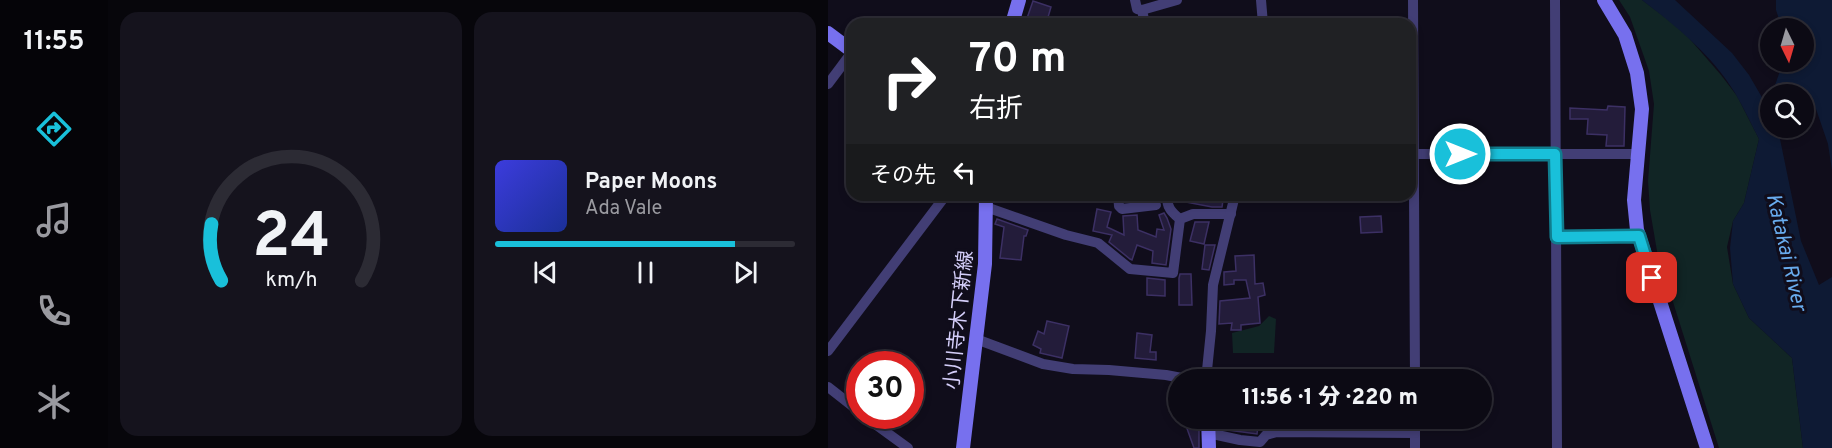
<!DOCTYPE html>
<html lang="ja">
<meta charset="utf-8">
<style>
:root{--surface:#0c0a14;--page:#15131d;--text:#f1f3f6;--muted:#9a9aa0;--line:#2c2b34;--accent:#19c0da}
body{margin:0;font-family:Overpass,"Noto Sans JP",sans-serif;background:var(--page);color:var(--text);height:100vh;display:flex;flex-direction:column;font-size:22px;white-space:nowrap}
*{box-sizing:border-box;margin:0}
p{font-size:20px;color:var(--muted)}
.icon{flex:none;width:33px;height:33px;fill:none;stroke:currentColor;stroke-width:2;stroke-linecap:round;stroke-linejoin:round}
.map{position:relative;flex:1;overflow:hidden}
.sheet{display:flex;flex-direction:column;gap:12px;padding:12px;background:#07060b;width:720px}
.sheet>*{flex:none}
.guide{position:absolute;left:18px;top:18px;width:570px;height:183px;border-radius:18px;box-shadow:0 3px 9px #0003,0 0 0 2px var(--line);background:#202124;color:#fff;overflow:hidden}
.needle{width:39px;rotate:175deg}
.controls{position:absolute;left:932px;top:18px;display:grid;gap:12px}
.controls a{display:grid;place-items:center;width:54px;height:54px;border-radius:50%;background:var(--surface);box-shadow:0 3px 9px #0003,0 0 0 2px var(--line);font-size:30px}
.speed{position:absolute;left:18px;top:351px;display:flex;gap:12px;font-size:30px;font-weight:700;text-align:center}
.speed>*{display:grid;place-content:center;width:78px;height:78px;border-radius:50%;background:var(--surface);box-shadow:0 3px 9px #0003,0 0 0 2px var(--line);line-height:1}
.speed .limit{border:9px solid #d22;background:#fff;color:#111}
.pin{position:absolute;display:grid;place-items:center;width:51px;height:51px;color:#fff;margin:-26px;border-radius:12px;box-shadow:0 3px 9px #0006}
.me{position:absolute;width:66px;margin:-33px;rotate:90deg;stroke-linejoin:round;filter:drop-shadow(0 0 4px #0008)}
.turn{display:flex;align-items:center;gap:21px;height:126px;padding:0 24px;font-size:27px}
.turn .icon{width:78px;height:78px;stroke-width:2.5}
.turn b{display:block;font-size:42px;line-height:51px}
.then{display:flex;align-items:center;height:57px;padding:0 24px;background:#0003;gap:12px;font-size:22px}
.sheet .card{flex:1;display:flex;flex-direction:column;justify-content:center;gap:9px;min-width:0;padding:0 21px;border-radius:18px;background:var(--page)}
.sheet .dial{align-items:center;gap:0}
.dial svg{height:156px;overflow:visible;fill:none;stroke:var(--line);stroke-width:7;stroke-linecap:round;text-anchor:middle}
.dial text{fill:var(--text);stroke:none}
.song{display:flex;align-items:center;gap:18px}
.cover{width:72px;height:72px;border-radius:9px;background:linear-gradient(135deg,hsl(240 70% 55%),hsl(230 70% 35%))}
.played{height:6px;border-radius:3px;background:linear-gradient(90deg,var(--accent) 80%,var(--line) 80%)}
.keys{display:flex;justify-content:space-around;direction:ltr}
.sheet .tiles{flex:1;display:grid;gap:12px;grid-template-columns:repeat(2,1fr)}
.trip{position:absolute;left:340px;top:369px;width:324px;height:60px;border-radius:30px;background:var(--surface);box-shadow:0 3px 9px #0003,0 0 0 2px var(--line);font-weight:800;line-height:60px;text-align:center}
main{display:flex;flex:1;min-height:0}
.tab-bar{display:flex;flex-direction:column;width:108px;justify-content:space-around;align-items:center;background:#050408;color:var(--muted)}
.tab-bar .icon{width:42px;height:42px}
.tab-bar .on{color:var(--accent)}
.tab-bar b{font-size:27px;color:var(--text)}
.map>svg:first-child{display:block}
</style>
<main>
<nav class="tab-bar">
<b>11:55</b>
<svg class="icon on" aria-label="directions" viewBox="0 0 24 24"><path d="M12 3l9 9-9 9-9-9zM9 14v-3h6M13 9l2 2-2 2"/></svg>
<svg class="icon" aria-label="music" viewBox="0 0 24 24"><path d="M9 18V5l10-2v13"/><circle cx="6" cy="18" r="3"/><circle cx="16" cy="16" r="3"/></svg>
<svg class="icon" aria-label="phone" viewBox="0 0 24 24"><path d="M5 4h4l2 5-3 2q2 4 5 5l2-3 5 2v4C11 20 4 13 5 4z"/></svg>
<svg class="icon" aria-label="climate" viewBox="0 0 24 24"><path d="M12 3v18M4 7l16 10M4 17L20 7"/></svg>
</nav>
<section class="sheet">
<div class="tiles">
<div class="card dial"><svg viewBox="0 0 100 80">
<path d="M14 69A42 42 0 1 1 86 69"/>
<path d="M14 69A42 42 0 0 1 9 40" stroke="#19c0da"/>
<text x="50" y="56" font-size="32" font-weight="700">24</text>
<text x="50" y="72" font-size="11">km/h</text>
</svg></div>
<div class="card">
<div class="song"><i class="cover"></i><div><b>Paper Moons</b><p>Ada Vale</p></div></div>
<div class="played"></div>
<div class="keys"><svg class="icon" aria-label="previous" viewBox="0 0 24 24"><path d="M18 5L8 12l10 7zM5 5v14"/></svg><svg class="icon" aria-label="pause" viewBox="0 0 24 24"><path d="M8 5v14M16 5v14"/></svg><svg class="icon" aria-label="next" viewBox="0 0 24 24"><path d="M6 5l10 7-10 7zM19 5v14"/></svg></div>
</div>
</div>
</section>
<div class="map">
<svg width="1004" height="448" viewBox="0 0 1004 448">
<rect width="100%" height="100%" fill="#100d1b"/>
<g fill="#112525">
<path d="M791,0H814L854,30L893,75L909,96L931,139L916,203L905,221L899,247L905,284L921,318L964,358L975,448H891L829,251L822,210L820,181L826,104L821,71L802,17Z"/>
<path d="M441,316L448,319L446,353H405L404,333L431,326Z"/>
</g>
<g fill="#0e1a34">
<path d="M814,0H847L904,53L921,75L939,106L942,99V128H965L952,139L973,241L991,285L1004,277V448H975L964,358L921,318L905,284L902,248L905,221L916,203L931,139C923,124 916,108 907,93C885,56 848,26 814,0Z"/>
<path d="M948,0H1004V170L1000,144L988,109L975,119V94H944L955,62H975V28H954L948,10Z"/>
</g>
<g fill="#231c3a" stroke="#3c3064" stroke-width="1.5">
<path d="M205,1L223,7L218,24H197Z"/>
<path d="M780,106L797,107L796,146H778L779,135L759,134L760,119H742V108L779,110Z"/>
<path d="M348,195H366L395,200L394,207H384L347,200Z"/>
<path d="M269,209L283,212L279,227L296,235L295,216L309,215L310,230L328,237L329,229L336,230L331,215L336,213L339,218L343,229L338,265L324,263L325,251L309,245L304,260L302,259L281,242L284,235L265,231Z"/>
<path d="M553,216L554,232L533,233L532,217Z"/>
<path d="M169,219L200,230L198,236H196L193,260L172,258L176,227L167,224Z"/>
<path d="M367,222H381L376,244L362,241Z"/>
<path d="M377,245H387L381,270L374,269Z"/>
<path d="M426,255L427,284L435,283L437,295L430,297L432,323L413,325V330H403L404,323L391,324L392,301L422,298L418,280H406V284L396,285V272L408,271L407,256Z"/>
<path d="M352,274H363L364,305H351V278Z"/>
<path d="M319,278L337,280V296L319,295Z"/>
<path d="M219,321L241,326L234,358L212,353L213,349L205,345L210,331L216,334Z"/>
<path d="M309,333L324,335L322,352H328V360L307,358Z"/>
<path d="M402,418H431L429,434L400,430Z"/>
<path d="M368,419L371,428V448H366L357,423Z"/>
</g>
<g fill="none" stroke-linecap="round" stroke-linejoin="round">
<g stroke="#423e75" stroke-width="10">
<path d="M307,0L309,9L314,10"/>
<path d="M433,0L435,24"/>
<path d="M585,0L587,380"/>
<path d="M727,0L729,448"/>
<path d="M317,24L314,10L349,0"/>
<path d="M0,84L24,52"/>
<path d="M582,154H810"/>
<path d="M290,195L291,206L294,209L328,205"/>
<path d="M341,195C336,205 344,213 352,219"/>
<path d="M158,207L238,235L270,243L302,269L345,273L352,219L365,214H403"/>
<path d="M729,237L811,236"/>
<path d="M148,339L215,364L245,369L281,370L338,375L364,380"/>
<path d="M0,351L118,195"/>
<path d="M378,380L383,331L385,285L407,195"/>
<path d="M0,387L32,412"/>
<path d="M36,416L80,448"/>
<path d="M587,418V448"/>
<path d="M380,433L412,440L432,442L438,435L449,432L587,433"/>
</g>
<g stroke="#7770ee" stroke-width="14">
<path d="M776,0L797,35L809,73L814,109L806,200L809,230L879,448"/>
<path d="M184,24L191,0"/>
<path d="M0,33L24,51"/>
<path d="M380,418L381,448"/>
<path d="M135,448L157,264L158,195"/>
</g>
</g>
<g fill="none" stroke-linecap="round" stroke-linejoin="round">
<defs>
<path id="route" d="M632,154H727L729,237L811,236L824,278"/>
</defs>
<use href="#route" stroke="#107d8e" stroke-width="15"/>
<use href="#route" stroke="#19c0da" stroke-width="10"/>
</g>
<g text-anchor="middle" stroke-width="6" stroke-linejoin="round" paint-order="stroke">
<g font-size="20" fill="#d4cef9" stroke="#100d1b">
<text transform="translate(130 320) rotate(-84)" y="7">小川寺木下新線</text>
</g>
<g font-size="21" font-style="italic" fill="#68abed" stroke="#100d1b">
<text transform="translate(959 252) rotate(77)" y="7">Katakai River</text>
</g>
</g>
</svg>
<div class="controls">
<a><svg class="needle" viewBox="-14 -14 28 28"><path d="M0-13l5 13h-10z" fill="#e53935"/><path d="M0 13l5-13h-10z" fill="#9a9aa0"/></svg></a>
<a><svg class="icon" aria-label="search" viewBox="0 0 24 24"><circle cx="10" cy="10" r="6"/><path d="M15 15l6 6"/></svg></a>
</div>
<div class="speed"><div class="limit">30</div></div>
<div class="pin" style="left:824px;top:278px;background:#d93025"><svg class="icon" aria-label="arrive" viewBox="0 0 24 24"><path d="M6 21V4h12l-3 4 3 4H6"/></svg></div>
<svg class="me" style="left:632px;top:154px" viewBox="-20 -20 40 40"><circle r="17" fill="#19c0da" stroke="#fff" stroke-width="3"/><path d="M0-11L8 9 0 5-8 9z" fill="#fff"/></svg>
<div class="trip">11:56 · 1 分 · 220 m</div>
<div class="guide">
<div class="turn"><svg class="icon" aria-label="right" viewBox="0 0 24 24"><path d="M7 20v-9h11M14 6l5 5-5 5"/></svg><div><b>70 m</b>右折</div></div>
<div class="then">その先<svg class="icon" aria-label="left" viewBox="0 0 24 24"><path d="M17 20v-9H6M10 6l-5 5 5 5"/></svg></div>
</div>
</div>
</main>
